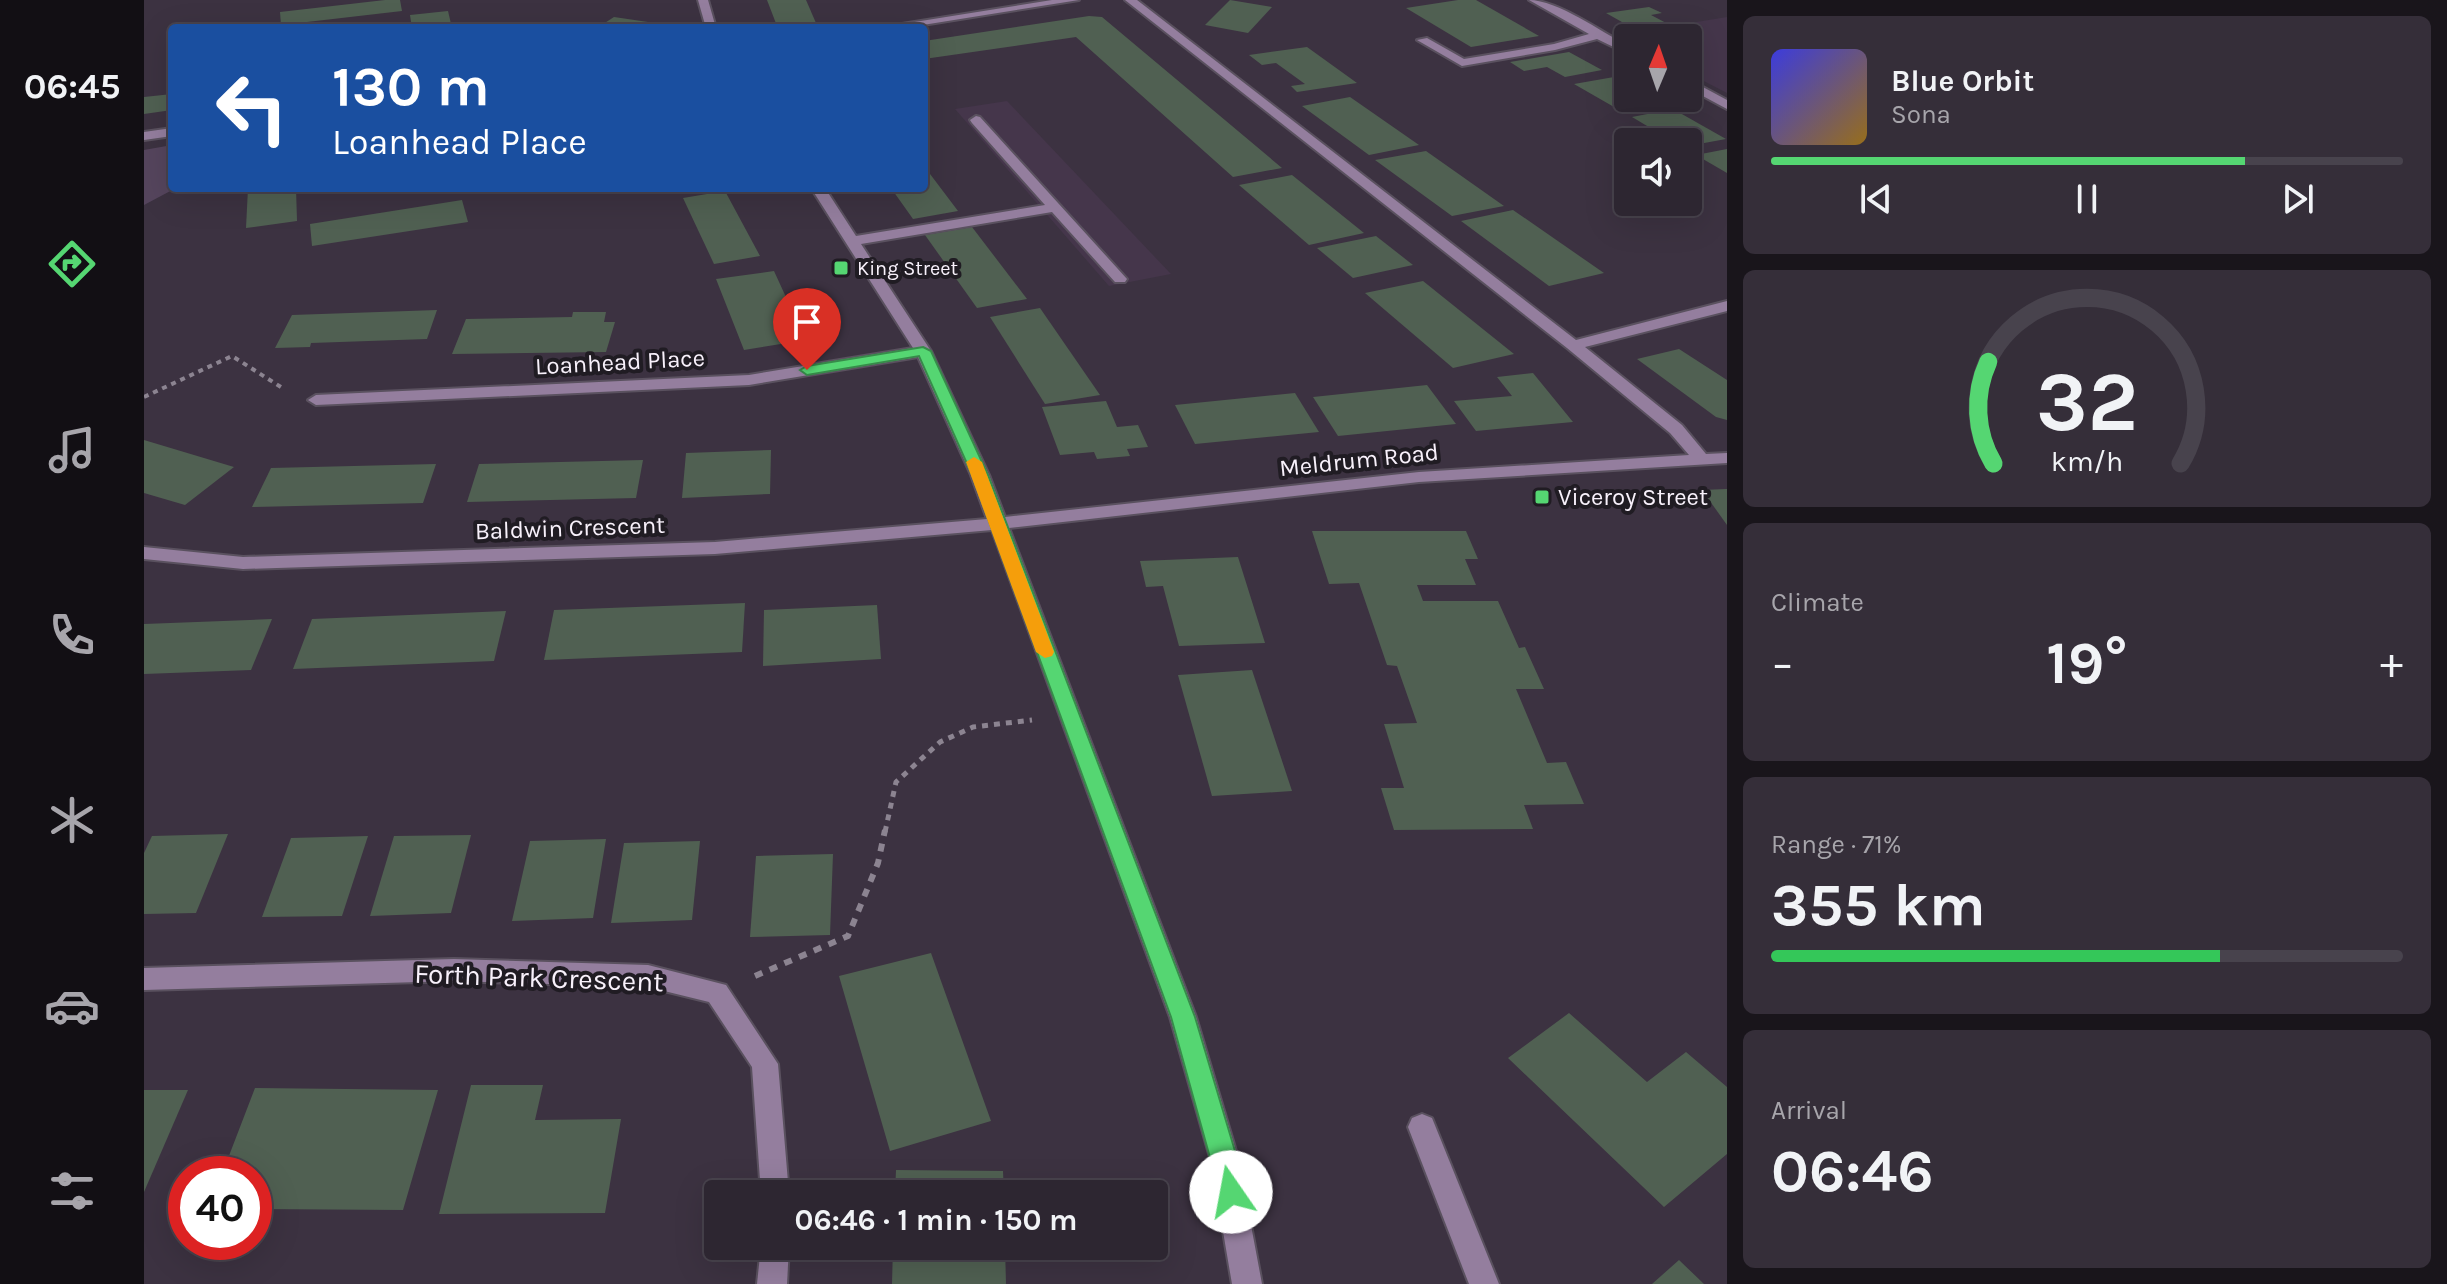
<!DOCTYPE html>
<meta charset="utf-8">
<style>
:root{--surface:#2d2631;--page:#352e39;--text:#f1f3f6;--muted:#a7a5ab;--line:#48434d;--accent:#55d672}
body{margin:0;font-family:Karla,sans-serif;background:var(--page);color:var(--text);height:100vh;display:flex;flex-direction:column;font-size:30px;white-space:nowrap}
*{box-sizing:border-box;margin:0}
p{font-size:26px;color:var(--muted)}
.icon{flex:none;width:44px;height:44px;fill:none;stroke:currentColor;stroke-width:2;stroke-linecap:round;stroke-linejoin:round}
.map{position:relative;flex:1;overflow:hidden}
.panel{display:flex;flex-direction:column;gap:16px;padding:16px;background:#19151b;width:720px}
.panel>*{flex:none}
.banner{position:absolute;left:24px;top:24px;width:760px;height:168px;border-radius:8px;box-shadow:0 8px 32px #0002,0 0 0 2px var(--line);background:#1a4fa0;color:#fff;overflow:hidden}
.needle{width:52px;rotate:2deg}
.buttons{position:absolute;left:1470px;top:24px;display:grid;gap:16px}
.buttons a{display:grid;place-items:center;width:88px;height:88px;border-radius:8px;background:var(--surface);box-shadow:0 8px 32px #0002,0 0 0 2px var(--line);font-size:40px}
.speed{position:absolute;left:24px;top:1156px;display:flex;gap:16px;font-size:40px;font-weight:700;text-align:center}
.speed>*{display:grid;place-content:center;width:104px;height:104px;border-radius:50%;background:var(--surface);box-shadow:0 8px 32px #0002,0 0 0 2px var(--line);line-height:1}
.speed .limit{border:12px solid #d22;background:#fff;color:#111}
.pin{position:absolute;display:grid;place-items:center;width:68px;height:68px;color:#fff;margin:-82px -34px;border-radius:50% 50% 50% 0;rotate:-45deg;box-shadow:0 0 8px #0007}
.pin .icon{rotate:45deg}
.me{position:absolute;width:88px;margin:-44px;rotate:348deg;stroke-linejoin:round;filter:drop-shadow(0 0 6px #0008)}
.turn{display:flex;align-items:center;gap:28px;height:168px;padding:0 32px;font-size:36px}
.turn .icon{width:104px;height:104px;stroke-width:2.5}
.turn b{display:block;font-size:56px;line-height:68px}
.big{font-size:60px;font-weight:700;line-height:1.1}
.panel .widget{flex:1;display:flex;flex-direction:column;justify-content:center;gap:12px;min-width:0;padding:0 28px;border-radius:12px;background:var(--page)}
.panel .dial{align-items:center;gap:0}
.dial svg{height:208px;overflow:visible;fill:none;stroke:var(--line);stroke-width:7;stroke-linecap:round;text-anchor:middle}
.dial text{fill:var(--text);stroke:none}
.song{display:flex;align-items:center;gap:24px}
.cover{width:96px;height:96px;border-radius:12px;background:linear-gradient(135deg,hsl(240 70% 55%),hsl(40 70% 35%))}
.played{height:8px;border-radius:4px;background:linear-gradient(90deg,var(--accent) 75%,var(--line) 75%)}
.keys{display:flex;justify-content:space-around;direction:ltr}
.heat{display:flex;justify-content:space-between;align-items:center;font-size:44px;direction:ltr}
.charge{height:12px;border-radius:6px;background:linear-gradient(90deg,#34c759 71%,var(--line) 0)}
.trip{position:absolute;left:560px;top:1180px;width:464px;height:80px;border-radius:8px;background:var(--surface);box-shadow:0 8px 32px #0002,0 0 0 2px var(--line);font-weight:700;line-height:80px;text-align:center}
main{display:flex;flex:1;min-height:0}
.tabs{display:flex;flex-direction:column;width:144px;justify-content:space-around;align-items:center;background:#120f14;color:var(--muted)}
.tabs .icon{width:56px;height:56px}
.tabs .selected{color:var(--accent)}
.tabs b{font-size:36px;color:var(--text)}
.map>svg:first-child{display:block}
</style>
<main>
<nav class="tabs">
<b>06:45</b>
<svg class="icon selected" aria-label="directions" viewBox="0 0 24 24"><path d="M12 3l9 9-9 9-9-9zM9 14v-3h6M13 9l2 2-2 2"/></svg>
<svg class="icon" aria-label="music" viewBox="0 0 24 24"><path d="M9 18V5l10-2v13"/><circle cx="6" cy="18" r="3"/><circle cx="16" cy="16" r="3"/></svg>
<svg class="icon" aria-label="phone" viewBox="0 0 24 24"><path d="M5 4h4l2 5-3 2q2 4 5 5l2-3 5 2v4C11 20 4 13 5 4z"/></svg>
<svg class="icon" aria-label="climate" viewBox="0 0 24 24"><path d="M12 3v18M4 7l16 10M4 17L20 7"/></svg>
<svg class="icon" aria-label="car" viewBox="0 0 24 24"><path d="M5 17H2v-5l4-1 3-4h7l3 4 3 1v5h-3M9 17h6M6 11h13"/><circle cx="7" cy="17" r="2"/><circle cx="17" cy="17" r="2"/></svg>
<svg class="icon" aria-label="filters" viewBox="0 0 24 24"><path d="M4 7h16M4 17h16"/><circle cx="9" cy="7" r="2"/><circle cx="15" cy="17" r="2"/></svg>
</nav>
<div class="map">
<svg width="1583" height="1284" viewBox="0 0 1583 1284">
<rect width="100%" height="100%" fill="#3c3241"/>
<g fill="#45364b">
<path d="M1583,17V93L1544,73V38H1484V41L1473,35Z"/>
<path d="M863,101L1027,274L965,286L811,109Z"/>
</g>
<path fill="#55455d" d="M28,145V188H32L0,205V150Z"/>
<g fill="#506052">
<path d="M241,0H256L258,11L137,25L136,12Z"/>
<path d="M623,0H662L672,23L633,26Z"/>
<path d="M1086,0L1128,7L1104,33L1061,25Z"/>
<path d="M1314,0H1332L1395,36L1327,47L1262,8Z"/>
<path d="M1505,7L1518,13L1507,15L1526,25L1492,30L1462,13Z"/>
<path d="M304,11L308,28H268L266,15Z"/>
<path d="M945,16L958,17L1138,168L1089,177L932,37L780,59V41Z"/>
<path d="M470,17L504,22L495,28H453Z"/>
<path d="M1163,47L1213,83L1153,92L1147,86L1161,84L1132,63L1118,65L1105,55Z"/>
<path d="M1425,52L1458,70L1421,77L1403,67L1380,71L1366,62Z"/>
<path d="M1470,77L1484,84V98H1509L1519,104L1477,111L1430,84Z"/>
<path d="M28,94V110L0,114V97Z"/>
<path d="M1206,97L1275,145L1225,155L1158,106Z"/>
<path d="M1529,109L1582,139L1544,146V142H1530L1488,117Z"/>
<path d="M1583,149V173L1552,155Z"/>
<path d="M1282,151L1360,206L1308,216L1231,160Z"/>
<path d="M780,166L814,211L769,219L747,188H780Z"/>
<path d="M1148,175L1220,233L1165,245L1095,185Z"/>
<path d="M104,188H152L153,221L102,228Z"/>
<path d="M581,191L616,256L570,264L539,198Z"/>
<path d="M318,200L324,222L168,246L166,224Z"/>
<path d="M1369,210L1460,273L1405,286L1317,221Z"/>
<path d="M828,227L883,299L833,308L781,235Z"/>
<path d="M1232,236L1269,265L1209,278L1173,248Z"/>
<path d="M630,271L652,319L667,317L674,333L641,338L643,343L600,350L572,279Z"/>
<path d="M1279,281L1370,354L1309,368L1221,293Z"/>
<path d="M896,308L956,395L901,404L846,317Z"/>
<path d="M293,310L283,339L167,343L166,347L131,348L148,315Z"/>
<path d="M429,312H462L460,322H471L462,352L308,354L322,319L428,317Z"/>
<path d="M1535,349L1583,380V420L1572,417L1493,359Z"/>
<path d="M1389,373L1429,422L1332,431L1310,401L1368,396L1353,377Z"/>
<path d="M1283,385L1312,424L1194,436L1169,397Z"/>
<path d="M1151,393L1175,432L1051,444L1031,405Z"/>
<path d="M962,401L973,427L994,425L1004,447L983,449L986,456L953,459L950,452L916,455L898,407Z"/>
<path d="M0,440L90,467L41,505L0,493Z"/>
<path d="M627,450L626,494L538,498L542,453Z"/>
<path d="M499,460L492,498L323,502L335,464Z"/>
<path d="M292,464L279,503L108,507L127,468Z"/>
<path d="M1583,489V525L1558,490Z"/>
<path d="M1168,531H1322L1334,559H1321L1332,585H1273L1279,601H1354L1375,648L1381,647L1400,689H1372L1403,763L1422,762L1440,804L1380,805L1389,829L1250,830L1237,788H1260L1240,724L1273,723L1253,666L1243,665L1215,583L1185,584Z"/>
<path d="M1094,557L1121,643L1035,646L1019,586L1002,587L996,561Z"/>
<path d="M601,603L598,652L400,660L410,610Z"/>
<path d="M733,605L737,659L619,666L620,610Z"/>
<path d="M362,611L350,661L149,669L168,619Z"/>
<path d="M128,619L107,670L0,674V624Z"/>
<path d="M1108,670L1148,791L1068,796L1034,675Z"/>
<path d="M84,834L52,913L0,914V853L8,836Z"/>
<path d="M327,835L307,913L226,916L250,836Z"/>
<path d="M224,836L198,916L118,917L147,838Z"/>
<path d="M462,839L449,918L368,921L386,841Z"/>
<path d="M556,841L548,920L467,923L480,843Z"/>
<path d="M689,854L686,935L606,937L612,856Z"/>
<path d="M787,953L847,1121L746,1151L695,976Z"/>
<path d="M1425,1013L1503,1082L1542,1052L1583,1087V1154L1520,1207L1364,1058Z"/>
<path d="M327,1085H399L391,1120L477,1119L461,1213L295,1214Z"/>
<path d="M111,1088L294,1090L259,1210L110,1209V1174H78Z"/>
<path d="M0,1090H44L0,1192Z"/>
<path d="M752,1170L859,1171L860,1194H751Z"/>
<path d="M749,1246H861L862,1284H748Z"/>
<path d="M1535,1260L1560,1284H1508Z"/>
</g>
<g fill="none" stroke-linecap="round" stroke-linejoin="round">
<defs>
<g id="minor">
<path d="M554,0H564L572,28H562Z"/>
<path d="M908,0H935L760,28H733Z"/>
<path d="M981,0H993L1432,340L1583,301V311L1441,347L1538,425L1562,454L1583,453V463L1275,482L865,528L1052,1017L1095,1161L1118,1284H1088L1067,1161L1026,1017L848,530L571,554L99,569L0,559V547L99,557L571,542L843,519L827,475L774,357L605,385L172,405L164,400L172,395L605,375L769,348L667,188H681L712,236L901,205L828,123L826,120L832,116L836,117L983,279L981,282H971L908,212L717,244L787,351L845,475L861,517L1275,472L1545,455L1526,433L1423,348Z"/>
<path d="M1385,0C1413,0 1458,32 1484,46V54L1453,39L1411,50L1318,66L1273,40L1283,38L1320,59L1410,44L1445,34Z"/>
<path d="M1544,79L1583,100V109L1544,88Z"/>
<path d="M28,128V136L0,140V132Z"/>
<path d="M310,959L504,965L582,985L634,1064L645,1194H617L608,1067L565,1002L504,987L310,981L0,990V968Z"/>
<path d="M1278,1114L1288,1118L1355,1284H1325L1264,1127L1268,1118Z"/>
<path d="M617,1246H645L643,1284H613Z"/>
</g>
</defs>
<use href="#minor" stroke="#5a515f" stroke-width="4"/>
<path stroke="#8c8491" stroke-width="4" stroke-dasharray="5 5" stroke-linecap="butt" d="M0,397L88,356L140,389"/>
<path stroke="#8c8491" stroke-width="5" stroke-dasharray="6 6" stroke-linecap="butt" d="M741,832L752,782L796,742L829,727L888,720"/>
<path stroke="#8c8491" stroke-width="6" stroke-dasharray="8 8" stroke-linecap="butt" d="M611,976L704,936L734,863L741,830"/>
<use href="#minor" fill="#947e9e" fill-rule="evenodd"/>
</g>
<path fill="#55d672" stroke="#378b4a" stroke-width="2" d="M779,347L787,351L844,475L1051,1017L1094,1161L1100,1192L1096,1201L1087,1204L1078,1201L1027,1017L828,475L775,356L663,375L656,370L663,366Z"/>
<path fill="#f59e0b" d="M830,457L838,462L910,652L908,656L901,658L892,652L822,462Z"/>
<g fill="#55d672" stroke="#201c23" stroke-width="3">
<rect x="689" y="260" width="16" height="16" rx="4"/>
<rect x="1390" y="489" width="16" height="16" rx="4"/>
</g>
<g text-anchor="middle" stroke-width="8" stroke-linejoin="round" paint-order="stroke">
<g font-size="20" fill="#f8f1fb" stroke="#201c23" text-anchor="start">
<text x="713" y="275">King Street</text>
</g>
<g font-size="24" fill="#f8f1fb" stroke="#201c23">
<text transform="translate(476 362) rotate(-3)" y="8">Loanhead Place</text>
<text transform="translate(1215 460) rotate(-6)" y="8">Meldrum Road</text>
<text transform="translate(426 528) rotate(-2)" y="8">Baldwin Crescent</text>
</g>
<g font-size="24" fill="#f8f1fb" stroke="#201c23" text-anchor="start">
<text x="1414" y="505">Viceroy Street</text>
</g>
<g font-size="28" fill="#f8f1fb" stroke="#201c23">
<text transform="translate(395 977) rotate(2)" y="10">Forth Park Crescent</text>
</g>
</g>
</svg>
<div class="buttons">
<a><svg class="needle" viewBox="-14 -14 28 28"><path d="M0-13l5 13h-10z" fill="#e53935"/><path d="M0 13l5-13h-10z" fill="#a7a5ab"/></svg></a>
<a><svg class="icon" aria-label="sound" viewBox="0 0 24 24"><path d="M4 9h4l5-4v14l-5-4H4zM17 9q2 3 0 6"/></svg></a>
</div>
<div class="speed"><div class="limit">40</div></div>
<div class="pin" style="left:663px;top:370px;background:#d93025"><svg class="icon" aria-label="arrive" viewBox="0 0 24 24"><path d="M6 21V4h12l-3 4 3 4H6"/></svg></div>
<svg class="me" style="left:1087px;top:1192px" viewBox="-20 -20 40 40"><circle r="19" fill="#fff"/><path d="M0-13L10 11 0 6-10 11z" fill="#55d672"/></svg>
<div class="trip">06:46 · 1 min · 150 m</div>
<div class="banner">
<div class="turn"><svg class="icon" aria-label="left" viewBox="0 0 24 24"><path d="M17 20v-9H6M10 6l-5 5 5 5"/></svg><div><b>130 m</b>Loanhead Place</div></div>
</div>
</div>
<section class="panel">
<div class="widget">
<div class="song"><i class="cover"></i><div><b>Blue Orbit</b><p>Sona</p></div></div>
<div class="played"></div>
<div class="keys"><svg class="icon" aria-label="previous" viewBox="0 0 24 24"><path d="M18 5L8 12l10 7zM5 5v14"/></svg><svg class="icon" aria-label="pause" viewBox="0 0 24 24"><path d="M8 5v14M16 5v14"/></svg><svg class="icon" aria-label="next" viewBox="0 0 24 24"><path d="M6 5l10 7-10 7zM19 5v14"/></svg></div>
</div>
<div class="widget dial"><svg viewBox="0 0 100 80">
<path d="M14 69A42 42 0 1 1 86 69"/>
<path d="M14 69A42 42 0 0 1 12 30" stroke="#55d672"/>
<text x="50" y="56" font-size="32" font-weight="700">32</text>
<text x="50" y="72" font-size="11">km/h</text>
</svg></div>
<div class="widget"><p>Climate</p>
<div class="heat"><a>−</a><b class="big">19°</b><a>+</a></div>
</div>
<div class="widget"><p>Range · 71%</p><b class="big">355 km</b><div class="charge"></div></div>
<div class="widget"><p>Arrival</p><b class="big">06:46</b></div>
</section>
</main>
